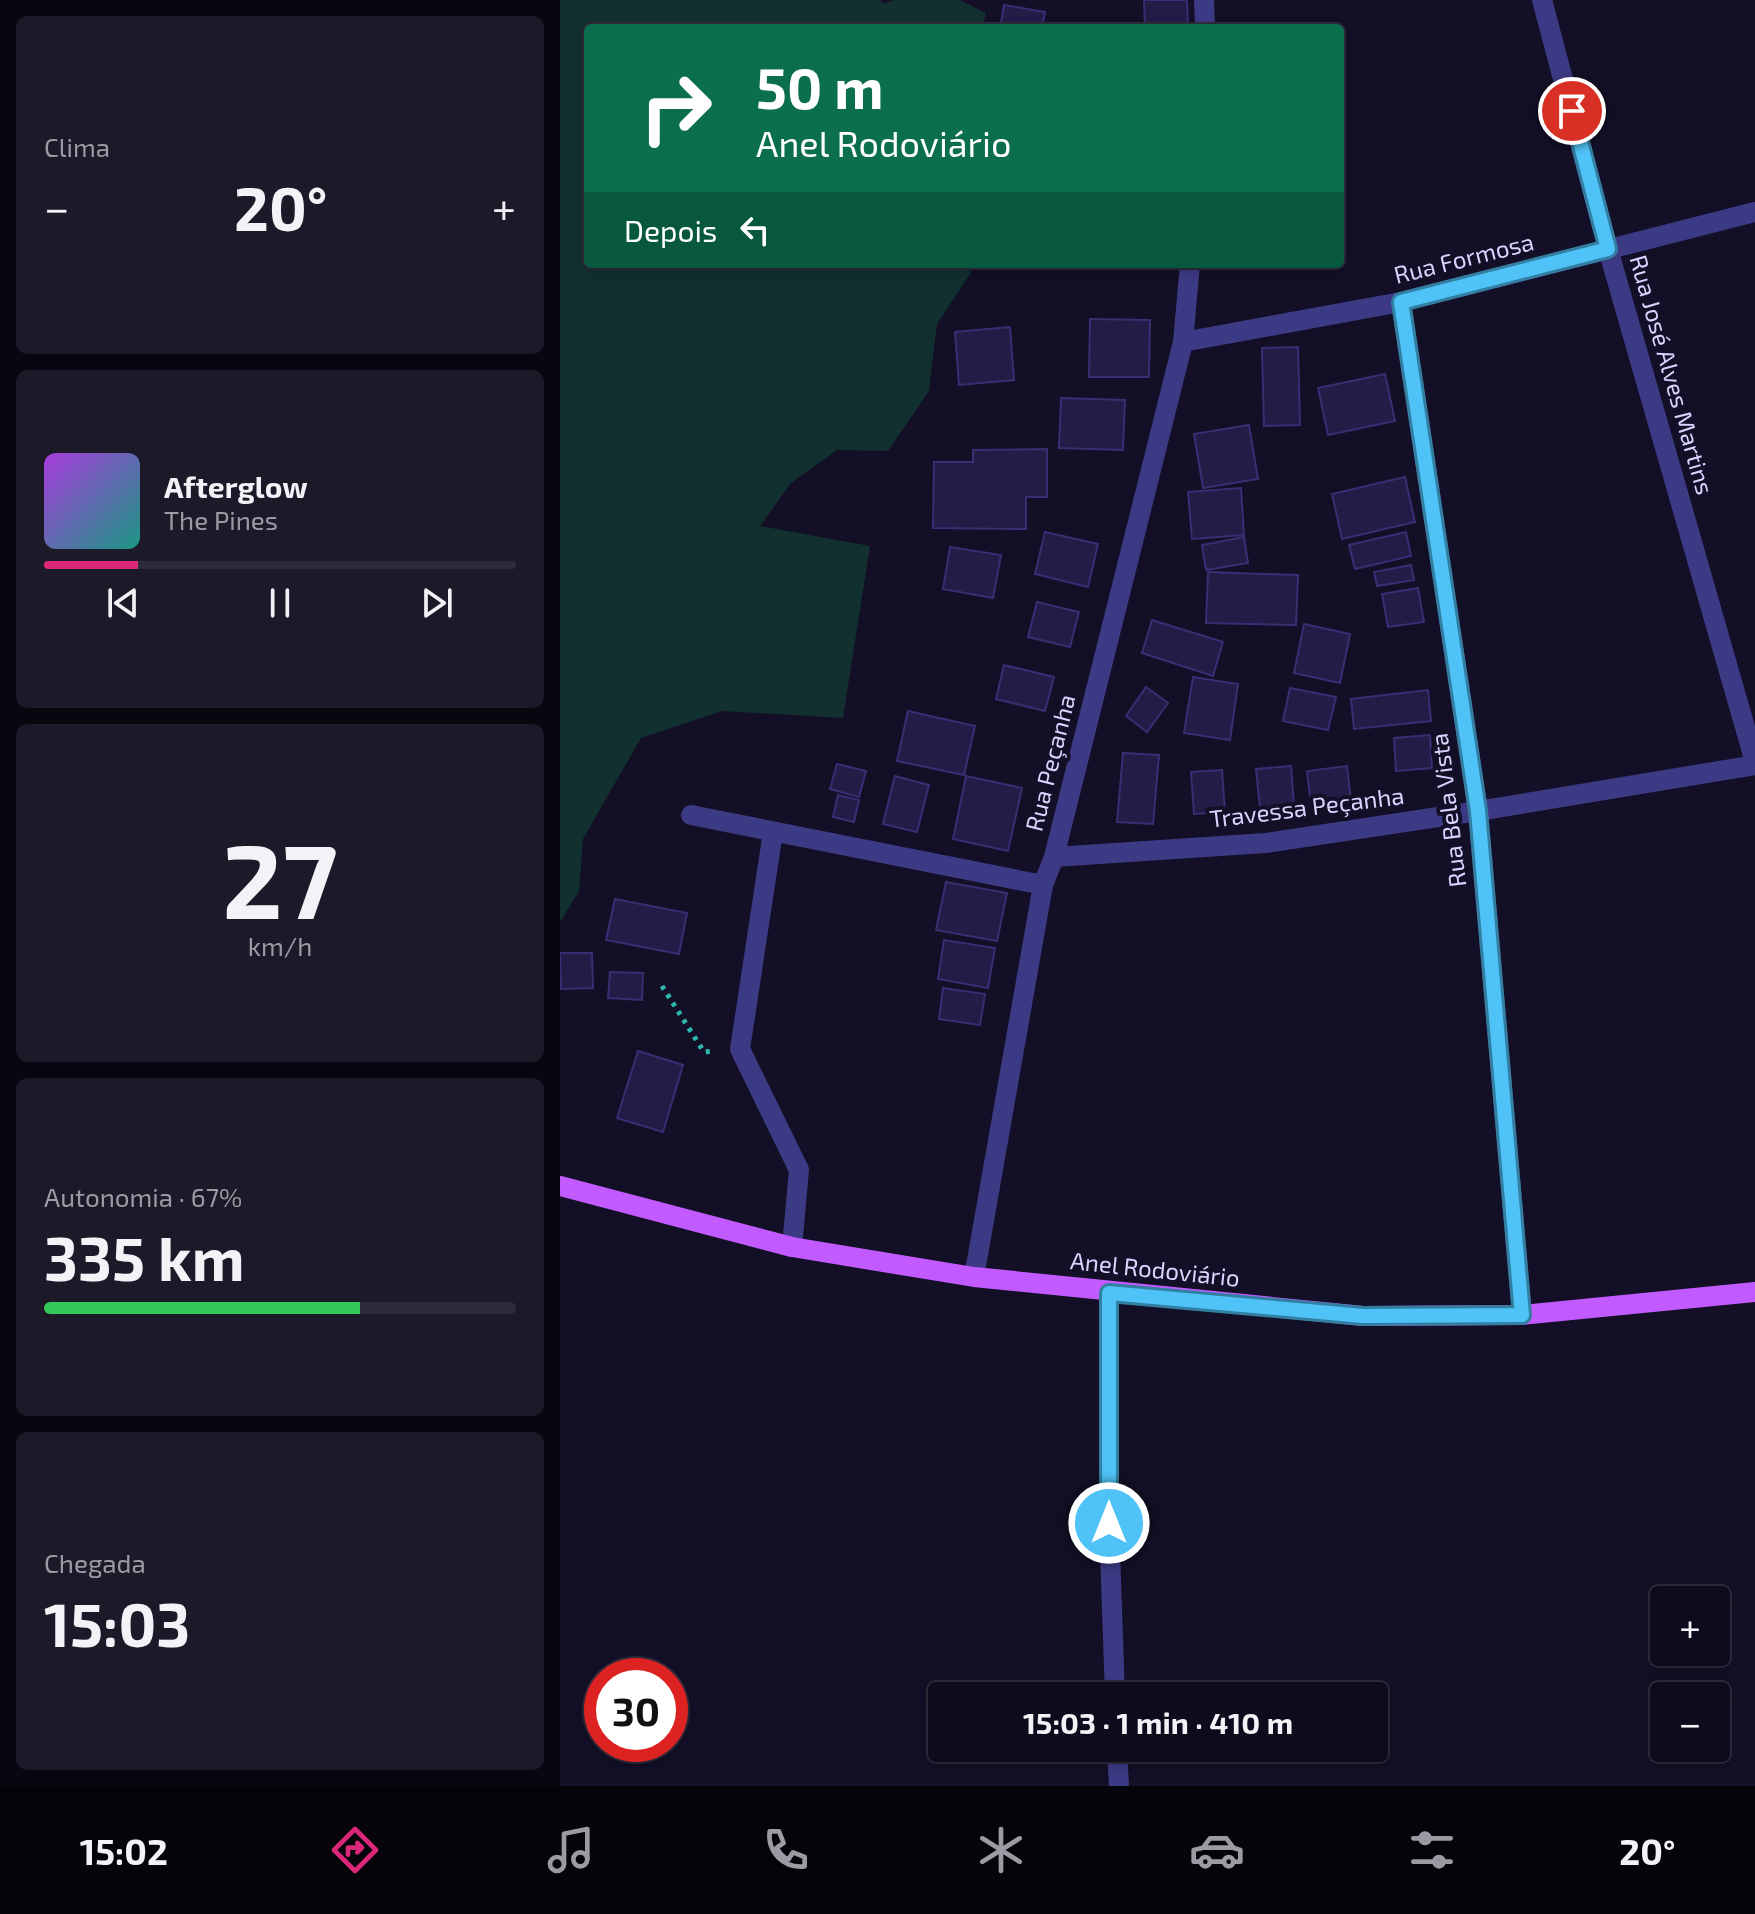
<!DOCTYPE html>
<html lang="pt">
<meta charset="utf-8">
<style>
:root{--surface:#0e0b1c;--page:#1c1929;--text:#f1f3f6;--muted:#9b9ba3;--line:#2e2b3b;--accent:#db2777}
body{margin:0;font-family:"Exo 2",sans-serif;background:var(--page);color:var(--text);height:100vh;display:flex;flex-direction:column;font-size:30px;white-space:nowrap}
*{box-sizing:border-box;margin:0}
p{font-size:26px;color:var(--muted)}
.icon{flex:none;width:44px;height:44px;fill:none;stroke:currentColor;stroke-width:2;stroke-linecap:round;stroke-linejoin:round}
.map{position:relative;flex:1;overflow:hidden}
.details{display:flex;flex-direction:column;gap:16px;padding:16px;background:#08060f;width:560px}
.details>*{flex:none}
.top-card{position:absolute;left:24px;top:24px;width:760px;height:244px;border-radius:8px;box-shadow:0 4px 12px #0003,0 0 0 2px var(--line);background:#0b6e4f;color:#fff;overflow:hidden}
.tools{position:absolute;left:1090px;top:1586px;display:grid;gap:16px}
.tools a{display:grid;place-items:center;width:80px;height:80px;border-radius:8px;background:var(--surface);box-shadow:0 4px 12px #0003,0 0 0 2px var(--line);font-size:40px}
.speed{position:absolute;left:24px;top:1658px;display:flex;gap:16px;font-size:40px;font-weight:700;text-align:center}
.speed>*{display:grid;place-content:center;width:104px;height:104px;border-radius:50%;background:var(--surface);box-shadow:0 4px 12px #0003,0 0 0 2px var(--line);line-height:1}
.speed .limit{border:12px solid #d22;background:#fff;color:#111}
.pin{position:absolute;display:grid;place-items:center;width:68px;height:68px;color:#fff;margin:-34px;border:4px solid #fff;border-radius:50%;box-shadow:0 2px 8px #0007}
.me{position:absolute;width:88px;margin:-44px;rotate:0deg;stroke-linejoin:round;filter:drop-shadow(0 0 6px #0008)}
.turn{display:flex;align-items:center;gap:28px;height:168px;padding:0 40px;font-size:36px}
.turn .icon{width:104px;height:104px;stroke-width:2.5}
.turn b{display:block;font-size:56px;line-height:68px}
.then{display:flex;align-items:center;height:76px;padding:0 40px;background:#0003;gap:16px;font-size:30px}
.big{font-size:60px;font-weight:700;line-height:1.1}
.details .tile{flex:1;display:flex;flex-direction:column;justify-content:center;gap:12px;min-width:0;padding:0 28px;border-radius:12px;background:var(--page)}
.details .dial{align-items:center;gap:0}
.dial b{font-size:104px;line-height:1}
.song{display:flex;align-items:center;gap:24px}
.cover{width:96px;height:96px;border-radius:12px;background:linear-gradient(135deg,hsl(280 70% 55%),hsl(170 70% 35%))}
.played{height:8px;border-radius:4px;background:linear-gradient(90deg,var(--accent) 20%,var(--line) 20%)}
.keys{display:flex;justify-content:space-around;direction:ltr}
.heat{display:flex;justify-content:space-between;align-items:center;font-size:44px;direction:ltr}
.charge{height:12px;border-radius:6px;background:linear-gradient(90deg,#34c759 67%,var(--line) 0)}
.trip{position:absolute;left:368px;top:1682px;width:460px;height:80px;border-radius:8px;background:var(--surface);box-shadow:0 4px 12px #0003,0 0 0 2px var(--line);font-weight:700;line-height:80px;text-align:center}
.tab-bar{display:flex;height:128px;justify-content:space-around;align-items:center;background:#06040b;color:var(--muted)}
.tab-bar .icon{width:56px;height:56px}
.tab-bar .selected{color:var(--accent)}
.tab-bar b{font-size:36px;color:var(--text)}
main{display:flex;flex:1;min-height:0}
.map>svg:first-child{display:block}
</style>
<main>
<section class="details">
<div class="tile"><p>Clima</p>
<div class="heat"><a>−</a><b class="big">20°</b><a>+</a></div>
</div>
<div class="tile">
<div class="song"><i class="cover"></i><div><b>Afterglow</b><p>The Pines</p></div></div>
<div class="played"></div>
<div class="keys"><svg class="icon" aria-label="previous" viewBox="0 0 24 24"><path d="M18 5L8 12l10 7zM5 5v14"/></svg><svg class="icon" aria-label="pause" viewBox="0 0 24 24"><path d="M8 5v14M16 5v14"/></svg><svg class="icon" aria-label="next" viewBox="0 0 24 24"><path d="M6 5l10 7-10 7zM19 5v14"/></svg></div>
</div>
<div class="tile dial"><b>27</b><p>km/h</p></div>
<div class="tile"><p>Autonomia · 67%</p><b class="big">335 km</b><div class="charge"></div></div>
<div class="tile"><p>Chegada</p><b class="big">15:03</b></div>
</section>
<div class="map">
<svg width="1195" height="1786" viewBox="0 0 1195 1786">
<rect width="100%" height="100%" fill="#130f26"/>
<path fill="#12302f" d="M0,0H320L323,4L334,0H400L426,13L422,28H28V264H393L412,271L377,324L369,391L328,451L277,450L230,484L200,526L310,546L283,718L162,711L81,738L23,839L19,891L0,922Z"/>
<g fill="#241b47" stroke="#3b2d73" stroke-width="2">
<path d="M584,0H627L628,28H585Z"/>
<path d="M444,5L485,12L482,28H440Z"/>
<path d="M530,319L590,320L589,377H529Z"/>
<path d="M450,327L454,380L399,385L395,332Z"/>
<path d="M738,347L740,425L704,426L702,348Z"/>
<path d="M825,374L835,421L768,435L758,388Z"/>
<path d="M501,398L565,400L563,450L499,448Z"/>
<path d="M689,425L698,479L643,488L634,434Z"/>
<path d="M487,449V497H466V529L373,528L374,462H413V450Z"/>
<path d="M845,477L855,522L782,539L772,494Z"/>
<path d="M681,488L684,535L632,539L628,492Z"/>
<path d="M485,532L538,544L528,587L475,574Z"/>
<path d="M846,532L851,556L795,569L789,545Z"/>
<path d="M684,537L688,563L646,570L642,545Z"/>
<path d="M390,547L441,555L433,598L383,589Z"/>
<path d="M851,565L854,580L817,586L814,572Z"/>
<path d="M648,572L738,575L736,625L646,623Z"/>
<path d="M858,588L864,622L828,627L822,594Z"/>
<path d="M477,602L519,612L510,647L468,637Z"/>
<path d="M592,620L663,642L653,676L582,653Z"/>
<path d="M744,624L790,634L780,683L734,673Z"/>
<path d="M444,665L494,677L485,711L436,699Z"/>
<path d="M633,677L678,684L670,740L624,733Z"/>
<path d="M586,687L608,703L587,732L566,716Z"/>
<path d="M730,688L776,697L768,730L723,721Z"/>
<path d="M868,690L871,721L794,729L791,699Z"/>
<path d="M348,711L415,726L404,775L337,761Z"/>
<path d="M870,735L872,768L836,771L834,738Z"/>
<path d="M563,753L599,755L593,824L557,822Z"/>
<path d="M277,764L306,771L299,797L270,789Z"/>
<path d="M731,766L734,805L700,809L696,769Z"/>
<path d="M787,766L791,801L751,806L747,771Z"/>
<path d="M662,770L665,812L634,814L631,772Z"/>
<path d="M335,776L369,785L357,832L323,824Z"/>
<path d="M406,776L462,788L448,851L393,839Z"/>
<path d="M278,795L299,800L294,822L273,817Z"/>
<path d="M386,882L447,893L437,941L376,930Z"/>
<path d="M55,899L127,913L119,954L46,940Z"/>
<path d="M384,940L435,948L428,988L378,979Z"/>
<path d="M0,953H32L33,988L1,989Z"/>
<path d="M50,972L83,973L82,1000L48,998Z"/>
<path d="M383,988L425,994L420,1025L379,1019Z"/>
<path d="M78,1051L123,1065L103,1132L57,1118Z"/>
</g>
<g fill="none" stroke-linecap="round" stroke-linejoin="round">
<path stroke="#2fb8b0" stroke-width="5" stroke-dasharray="4 6" stroke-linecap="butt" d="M102,986L144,1052L155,1051"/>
<g stroke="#3d3a85" stroke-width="20">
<path d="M644,0L645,28"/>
<path d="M982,0L1048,249L1195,762"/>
<path d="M841,302L918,811L962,1315"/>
<path d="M623,342L841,302L1195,212"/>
<path d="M131,815L483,885"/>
<path d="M213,832L180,1049L239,1170L232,1247"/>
<path d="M494,857L706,843L918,811L1195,765"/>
<path d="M414,1277L483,885L494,857L623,342L630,264"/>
<path d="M549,1293V1523L555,1696"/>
<path d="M557,1748L559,1786"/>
</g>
<path stroke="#c25bff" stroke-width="20" d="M0,1186L232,1247L414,1277L803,1316L962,1315L1195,1292"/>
</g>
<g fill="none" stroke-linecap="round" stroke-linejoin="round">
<defs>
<path id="route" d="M549,1523V1293L803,1316L962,1315L918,811L841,302L1048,249L1012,111"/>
</defs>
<use href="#route" stroke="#337fa1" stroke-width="20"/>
<use href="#route" stroke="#4fc3f7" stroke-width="14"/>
</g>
<g text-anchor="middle" stroke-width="8" stroke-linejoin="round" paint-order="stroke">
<g font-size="24" fill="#d9d4ff" stroke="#130f26">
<text transform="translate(904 259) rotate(-14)" y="8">Rua Formosa</text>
<text transform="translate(1111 375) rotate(74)" y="8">Rua José Alves Martins</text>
<text transform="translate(491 763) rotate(-76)" y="8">Rua Peçanha</text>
<text transform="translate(747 808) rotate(-7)" y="8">Travessa Peçanha</text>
<text transform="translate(889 810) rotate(-97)" y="8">Rua Bela Vista</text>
<text transform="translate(595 1270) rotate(6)" y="8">Anel Rodoviário</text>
</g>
</g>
</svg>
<div class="tools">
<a>+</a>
<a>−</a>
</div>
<div class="speed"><div class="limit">30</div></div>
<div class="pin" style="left:1012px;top:111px;background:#d93025"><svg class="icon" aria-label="arrive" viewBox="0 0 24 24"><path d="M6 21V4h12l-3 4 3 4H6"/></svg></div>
<svg class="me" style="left:549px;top:1523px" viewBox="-20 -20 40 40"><circle r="17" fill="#4fc3f7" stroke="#fff" stroke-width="3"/><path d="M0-11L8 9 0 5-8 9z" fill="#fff"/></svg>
<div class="trip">15:03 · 1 min · 410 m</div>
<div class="top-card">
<div class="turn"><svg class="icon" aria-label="right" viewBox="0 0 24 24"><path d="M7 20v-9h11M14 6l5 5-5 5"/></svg><div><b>50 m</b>Anel Rodoviário</div></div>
<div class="then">Depois<svg class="icon" aria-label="left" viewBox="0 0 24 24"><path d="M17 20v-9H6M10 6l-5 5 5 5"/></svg></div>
</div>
</div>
</main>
<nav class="tab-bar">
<b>15:02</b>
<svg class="icon selected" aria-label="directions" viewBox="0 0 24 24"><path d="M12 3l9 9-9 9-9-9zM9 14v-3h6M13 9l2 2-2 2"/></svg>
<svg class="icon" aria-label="music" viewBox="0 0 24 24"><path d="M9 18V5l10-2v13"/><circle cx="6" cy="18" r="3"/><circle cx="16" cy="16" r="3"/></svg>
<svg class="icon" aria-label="phone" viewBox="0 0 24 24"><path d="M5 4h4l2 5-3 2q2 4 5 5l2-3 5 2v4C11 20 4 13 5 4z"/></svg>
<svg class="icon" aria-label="climate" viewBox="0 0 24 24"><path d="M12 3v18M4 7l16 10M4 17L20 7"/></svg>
<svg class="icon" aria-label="car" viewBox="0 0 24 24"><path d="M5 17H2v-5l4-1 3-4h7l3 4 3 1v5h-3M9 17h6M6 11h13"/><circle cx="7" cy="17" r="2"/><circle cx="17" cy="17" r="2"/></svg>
<svg class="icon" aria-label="filters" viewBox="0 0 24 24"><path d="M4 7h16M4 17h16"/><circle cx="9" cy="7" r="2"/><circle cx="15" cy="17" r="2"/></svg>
<b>20°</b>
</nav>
